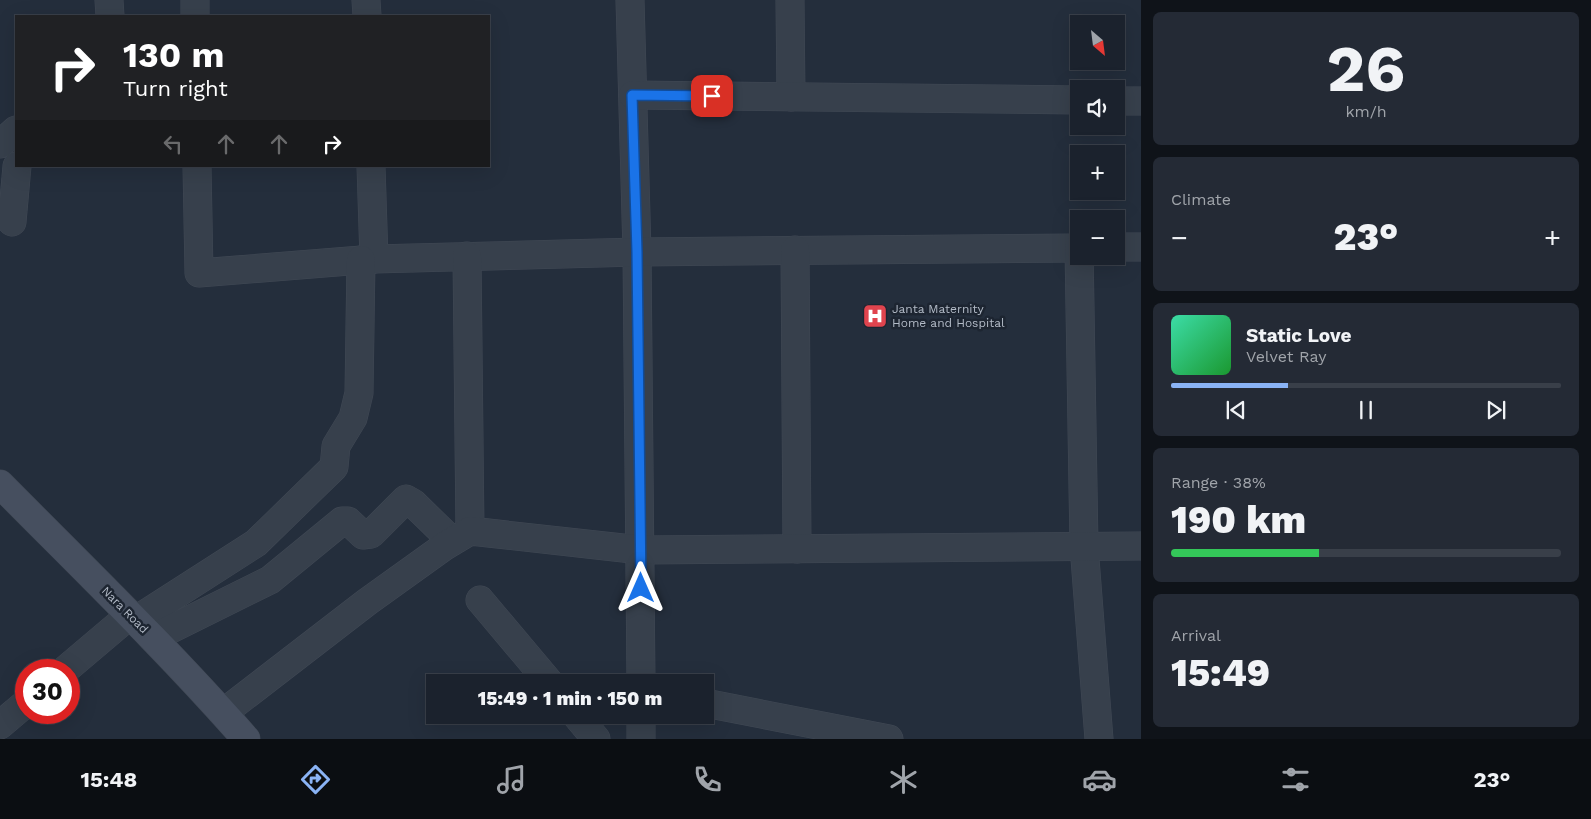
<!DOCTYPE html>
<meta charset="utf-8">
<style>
:root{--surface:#1b222d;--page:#242a35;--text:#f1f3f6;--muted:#a0a4aa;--line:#393f49;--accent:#8ab3f5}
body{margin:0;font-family:"Work Sans",sans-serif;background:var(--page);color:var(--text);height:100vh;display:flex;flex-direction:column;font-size:19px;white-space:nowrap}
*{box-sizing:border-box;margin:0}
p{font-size:16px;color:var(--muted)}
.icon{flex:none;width:28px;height:28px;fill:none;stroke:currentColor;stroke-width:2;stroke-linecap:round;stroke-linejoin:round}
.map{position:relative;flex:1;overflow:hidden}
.panel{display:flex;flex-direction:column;gap:12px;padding:12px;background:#0f1319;width:450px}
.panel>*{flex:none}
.hud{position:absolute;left:15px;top:15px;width:475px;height:152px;border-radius:0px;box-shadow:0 5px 20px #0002,0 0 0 1px var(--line);background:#202124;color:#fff;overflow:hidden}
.needle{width:32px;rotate:152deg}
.buttons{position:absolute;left:1070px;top:15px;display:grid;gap:10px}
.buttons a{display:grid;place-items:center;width:55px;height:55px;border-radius:0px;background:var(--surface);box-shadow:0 5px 20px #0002,0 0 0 1px var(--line);font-size:25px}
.speed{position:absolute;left:15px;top:659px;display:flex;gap:10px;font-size:25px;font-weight:700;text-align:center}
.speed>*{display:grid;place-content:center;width:65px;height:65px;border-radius:50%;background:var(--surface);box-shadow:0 5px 20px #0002,0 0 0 1px var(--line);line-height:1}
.speed .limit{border:8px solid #d22;background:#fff;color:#111}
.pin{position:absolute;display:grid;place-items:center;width:42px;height:42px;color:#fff;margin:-21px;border-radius:10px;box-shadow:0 2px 8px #0006}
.me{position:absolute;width:55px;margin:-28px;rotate:0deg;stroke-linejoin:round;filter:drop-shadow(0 0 4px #0008)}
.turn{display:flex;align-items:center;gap:18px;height:105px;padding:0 25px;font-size:22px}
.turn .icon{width:65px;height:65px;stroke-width:2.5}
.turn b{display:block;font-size:35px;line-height:42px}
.lanes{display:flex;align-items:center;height:48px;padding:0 25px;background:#0003;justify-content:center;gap:25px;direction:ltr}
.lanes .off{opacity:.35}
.big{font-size:38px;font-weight:800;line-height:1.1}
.panel .tile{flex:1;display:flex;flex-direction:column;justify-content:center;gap:8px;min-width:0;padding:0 18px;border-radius:8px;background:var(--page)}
.panel .dial{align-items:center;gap:0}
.dial b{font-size:65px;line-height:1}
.song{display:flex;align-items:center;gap:15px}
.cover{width:60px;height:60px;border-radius:8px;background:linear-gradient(135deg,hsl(160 70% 55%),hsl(130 70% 35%))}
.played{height:5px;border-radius:2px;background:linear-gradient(90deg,var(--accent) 30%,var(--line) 30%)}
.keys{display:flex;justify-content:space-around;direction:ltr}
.heat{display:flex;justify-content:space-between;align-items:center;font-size:28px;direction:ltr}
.charge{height:8px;border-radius:4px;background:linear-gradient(90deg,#34c759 38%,var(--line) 0)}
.trip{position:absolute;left:426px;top:674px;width:288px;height:50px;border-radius:0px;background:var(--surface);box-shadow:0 5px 20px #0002,0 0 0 1px var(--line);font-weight:800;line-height:50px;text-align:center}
.dock{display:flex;height:80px;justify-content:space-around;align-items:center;background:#0b0e12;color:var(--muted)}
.dock .icon{width:35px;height:35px}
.dock .current{color:var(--accent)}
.dock b{font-size:22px;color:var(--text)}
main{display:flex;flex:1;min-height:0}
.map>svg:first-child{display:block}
</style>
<main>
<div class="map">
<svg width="1141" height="739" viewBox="0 0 1141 739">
<rect width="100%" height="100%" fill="#242e3c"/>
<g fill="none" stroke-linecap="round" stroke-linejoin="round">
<defs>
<g id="street">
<path d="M109,0L110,16"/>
<path d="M195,0V16"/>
<path d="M366,0L367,16"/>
<path d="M630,0L637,252L641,682"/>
<path d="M790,0L791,97"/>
<path d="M633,95L1079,100"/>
<path d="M1116,101H1141"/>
<path d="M0,144L16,130"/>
<path d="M197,166L199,273L374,259"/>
<path d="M371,166L374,259L637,252L1079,248"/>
<path d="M12,222L17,166"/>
<path d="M1116,247H1141"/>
<path d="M1079,248L1084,546L1099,739"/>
<path d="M795,250L797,549"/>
<path d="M467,256L470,531"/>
<path d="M480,600L549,682"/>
<path d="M136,620L256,543L334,467L336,446L353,418L359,393L361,260"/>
<path d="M153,638L270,580L342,521H348L363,535L371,534L406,499L413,503L452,541"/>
<path d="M65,670L130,615"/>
<path d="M705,703L889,739"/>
<path d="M223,713L367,602L445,546L470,531L641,550L1141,546"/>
<path d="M576,715L596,739"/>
<path d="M0,725L26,703"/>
<path d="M641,739V715"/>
</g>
<path id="secondary" d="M0,484C83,568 168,650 246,739"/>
</defs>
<use href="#street" stroke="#414955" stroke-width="29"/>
<use href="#secondary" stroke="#414955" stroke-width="29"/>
<use href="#street" stroke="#37404c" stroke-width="28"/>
<use href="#secondary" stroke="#464f5f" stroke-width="28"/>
</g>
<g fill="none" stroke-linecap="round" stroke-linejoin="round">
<defs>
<path id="route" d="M641,588L637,252L632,95L712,96"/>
</defs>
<use href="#route" stroke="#114b97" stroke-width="12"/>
<use href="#route" stroke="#1a73e8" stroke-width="9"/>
</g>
<defs>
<symbol id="hospital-square" viewBox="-11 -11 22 22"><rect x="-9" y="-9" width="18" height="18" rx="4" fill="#e0444e" stroke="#1d2531"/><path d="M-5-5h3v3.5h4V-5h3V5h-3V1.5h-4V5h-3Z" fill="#fff"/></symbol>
</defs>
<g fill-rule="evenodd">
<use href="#hospital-square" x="861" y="302" width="28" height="28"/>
</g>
<g text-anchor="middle" stroke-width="5" stroke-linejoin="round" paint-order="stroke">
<g font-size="12" fill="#b3bbc7" stroke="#1d2531" text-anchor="start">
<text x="892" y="313">Janta Maternity<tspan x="892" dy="14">Home and Hospital</tspan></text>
</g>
<g font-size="12" fill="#b3bbc7" stroke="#1d2531">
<text transform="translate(125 610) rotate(45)" y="4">Nara Road</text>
</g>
</g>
</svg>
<div class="buttons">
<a><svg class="needle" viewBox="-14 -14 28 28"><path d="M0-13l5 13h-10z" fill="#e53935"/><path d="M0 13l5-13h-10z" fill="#a0a4aa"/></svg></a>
<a><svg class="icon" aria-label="sound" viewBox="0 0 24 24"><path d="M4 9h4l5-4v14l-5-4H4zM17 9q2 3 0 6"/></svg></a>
<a>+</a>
<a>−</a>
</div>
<div class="speed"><div class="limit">30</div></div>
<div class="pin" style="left:712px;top:96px;background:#d93025"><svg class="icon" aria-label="arrive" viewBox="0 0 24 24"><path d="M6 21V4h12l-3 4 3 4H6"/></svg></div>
<svg class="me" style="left:641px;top:588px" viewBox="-20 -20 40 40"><path d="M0-17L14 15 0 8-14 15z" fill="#1a73e8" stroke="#fff" stroke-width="4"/></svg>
<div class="trip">15:49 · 1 min · 150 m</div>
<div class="hud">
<div class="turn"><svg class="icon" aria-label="right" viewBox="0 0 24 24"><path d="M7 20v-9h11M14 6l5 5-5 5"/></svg><div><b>130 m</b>Turn right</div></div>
<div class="lanes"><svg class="icon off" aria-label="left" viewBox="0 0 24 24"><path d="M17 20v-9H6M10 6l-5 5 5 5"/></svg><svg class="icon off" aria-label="ahead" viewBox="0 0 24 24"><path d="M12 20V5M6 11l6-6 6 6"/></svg><svg class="icon off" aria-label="ahead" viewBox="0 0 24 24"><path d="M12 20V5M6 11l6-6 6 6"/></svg><svg class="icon" aria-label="right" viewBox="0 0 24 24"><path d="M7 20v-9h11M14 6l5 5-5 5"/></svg></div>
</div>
</div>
<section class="panel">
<div class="tile dial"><b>26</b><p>km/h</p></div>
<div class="tile"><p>Climate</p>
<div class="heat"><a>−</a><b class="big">23°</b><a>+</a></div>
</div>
<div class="tile">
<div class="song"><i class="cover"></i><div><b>Static Love</b><p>Velvet Ray</p></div></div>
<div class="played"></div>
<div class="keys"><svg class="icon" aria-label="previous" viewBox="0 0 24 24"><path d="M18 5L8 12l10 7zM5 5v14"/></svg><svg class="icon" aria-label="pause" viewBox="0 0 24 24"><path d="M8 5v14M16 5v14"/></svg><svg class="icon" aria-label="next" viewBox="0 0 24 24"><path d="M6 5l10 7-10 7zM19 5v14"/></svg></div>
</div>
<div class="tile"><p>Range · 38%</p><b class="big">190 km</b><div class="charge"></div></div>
<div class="tile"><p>Arrival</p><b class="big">15:49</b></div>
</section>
</main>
<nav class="dock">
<b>15:48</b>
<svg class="icon current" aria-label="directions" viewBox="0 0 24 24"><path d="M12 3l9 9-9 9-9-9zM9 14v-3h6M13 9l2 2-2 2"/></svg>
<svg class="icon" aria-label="music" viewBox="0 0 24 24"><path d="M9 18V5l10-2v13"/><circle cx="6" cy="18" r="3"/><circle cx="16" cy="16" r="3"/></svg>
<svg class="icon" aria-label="phone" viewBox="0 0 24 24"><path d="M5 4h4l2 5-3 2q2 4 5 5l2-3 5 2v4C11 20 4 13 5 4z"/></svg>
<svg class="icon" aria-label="climate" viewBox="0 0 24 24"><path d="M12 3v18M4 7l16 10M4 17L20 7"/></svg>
<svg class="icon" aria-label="car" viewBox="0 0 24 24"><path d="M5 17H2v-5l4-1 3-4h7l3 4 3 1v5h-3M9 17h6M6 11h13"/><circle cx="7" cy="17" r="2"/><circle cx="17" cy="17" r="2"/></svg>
<svg class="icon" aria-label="filters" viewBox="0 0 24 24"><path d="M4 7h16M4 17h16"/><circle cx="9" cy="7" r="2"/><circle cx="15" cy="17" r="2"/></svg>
<b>23°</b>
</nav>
